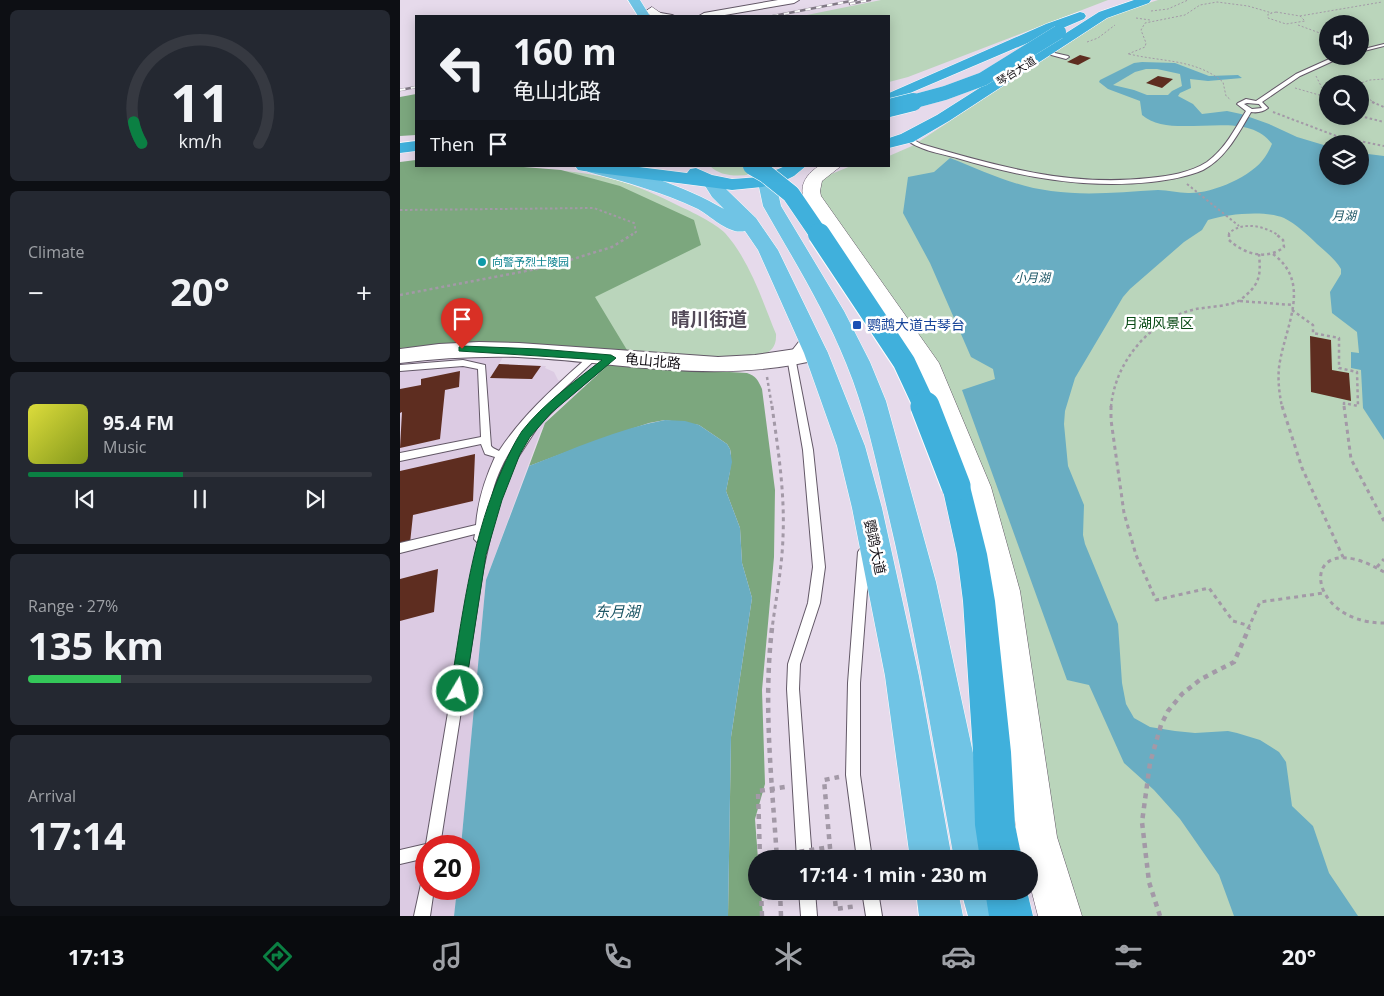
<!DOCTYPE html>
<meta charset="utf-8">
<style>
:root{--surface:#171b24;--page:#242831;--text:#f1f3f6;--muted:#9ea1a6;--line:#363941;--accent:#0b8043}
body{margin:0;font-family:"Open Sans","Noto Sans SC",sans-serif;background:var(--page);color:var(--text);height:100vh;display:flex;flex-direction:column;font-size:19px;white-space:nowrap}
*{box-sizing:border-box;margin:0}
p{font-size:16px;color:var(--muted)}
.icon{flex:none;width:28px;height:28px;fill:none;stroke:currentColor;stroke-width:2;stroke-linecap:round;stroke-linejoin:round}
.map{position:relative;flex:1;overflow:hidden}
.panel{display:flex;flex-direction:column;gap:10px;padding:10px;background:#0d0f14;width:400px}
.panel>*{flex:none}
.hud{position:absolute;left:15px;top:15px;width:475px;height:152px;border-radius:0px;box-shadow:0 2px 12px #0003;background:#171b24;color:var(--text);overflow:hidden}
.tools{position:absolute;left:919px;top:15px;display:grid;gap:10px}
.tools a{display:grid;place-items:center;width:50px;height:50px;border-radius:50%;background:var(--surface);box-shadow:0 2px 12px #0003;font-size:25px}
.speed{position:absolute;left:15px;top:835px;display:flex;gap:10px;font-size:25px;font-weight:700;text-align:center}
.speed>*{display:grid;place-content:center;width:65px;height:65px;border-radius:50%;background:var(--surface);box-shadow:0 2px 12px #0003;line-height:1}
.speed .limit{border:8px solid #d22;background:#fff;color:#111}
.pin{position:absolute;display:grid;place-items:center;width:42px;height:42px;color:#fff;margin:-51px -21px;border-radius:50% 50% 50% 0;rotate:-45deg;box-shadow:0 0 5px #0007}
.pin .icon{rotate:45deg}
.me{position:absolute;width:55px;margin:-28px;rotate:9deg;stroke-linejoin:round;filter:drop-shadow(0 0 4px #0008)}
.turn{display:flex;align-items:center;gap:18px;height:105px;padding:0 15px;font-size:22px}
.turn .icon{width:65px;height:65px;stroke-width:2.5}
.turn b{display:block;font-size:35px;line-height:42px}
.then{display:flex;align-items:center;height:48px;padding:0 15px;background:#0003;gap:10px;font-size:19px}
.big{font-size:38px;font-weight:700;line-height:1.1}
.panel .tile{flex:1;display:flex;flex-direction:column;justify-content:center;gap:8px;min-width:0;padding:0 18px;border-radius:8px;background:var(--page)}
.panel .dial{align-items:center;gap:0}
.dial svg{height:130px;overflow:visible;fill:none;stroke:var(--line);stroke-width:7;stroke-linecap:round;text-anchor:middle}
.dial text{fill:var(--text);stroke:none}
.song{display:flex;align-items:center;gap:15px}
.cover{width:60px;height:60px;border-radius:8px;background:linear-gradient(135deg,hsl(60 70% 55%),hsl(70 70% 35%))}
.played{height:5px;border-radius:2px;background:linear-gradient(90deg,var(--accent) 45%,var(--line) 45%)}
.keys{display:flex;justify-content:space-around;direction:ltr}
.heat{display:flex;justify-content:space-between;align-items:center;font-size:28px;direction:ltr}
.charge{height:8px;border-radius:4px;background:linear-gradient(90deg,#34c759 27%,var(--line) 0)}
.trip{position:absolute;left:348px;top:850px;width:290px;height:50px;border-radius:25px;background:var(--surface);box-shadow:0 2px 12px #0003;font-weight:700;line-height:50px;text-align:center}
.tabs{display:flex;height:80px;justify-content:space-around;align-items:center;background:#090b0e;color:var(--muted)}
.tabs .icon{width:35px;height:35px}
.tabs .selected{color:var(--accent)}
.tabs b{font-size:22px;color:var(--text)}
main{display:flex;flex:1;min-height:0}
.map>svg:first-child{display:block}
</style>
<main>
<section class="panel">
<div class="tile dial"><svg viewBox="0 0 100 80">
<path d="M14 69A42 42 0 1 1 86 69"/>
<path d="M14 69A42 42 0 0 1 9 56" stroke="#0b8043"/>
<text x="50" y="56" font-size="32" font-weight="700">11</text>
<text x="50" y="72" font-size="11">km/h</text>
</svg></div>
<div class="tile"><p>Climate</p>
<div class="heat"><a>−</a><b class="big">20°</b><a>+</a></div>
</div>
<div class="tile">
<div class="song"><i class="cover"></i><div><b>95.4 FM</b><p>Music</p></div></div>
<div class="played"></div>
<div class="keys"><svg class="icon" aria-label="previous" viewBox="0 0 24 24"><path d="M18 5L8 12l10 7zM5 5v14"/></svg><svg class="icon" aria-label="pause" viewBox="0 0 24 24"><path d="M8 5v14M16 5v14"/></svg><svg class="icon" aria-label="next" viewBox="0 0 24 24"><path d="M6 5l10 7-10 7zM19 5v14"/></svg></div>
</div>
<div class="tile"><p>Range · 27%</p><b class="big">135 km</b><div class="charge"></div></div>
<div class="tile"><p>Arrival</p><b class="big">17:14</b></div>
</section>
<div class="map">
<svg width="984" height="916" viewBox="0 0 984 916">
<rect width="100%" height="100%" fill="#e6daeb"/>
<path fill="#dccbe3" d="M57,355L103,357L99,364L146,366L145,368L154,372L158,380L184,387L150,416L141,430L86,580L61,846H26V889H57L54,916H0V363Z"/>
<g fill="#bad5bb" fill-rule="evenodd">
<path d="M481,0H708L508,77L489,82V16H402Z"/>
<path d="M758,0H984V916H674L638,784L609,574L422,205L418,187L424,177L451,166H489V156L512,146L712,15ZM928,24H960V56H928ZM928,84H960V116H928ZM928,144H960V176H928Z"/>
<path d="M0,164C28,168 56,165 84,166C127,168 174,169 216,180C238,186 259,196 279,206C292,212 315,223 325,233C350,261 362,300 376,334C377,354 363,354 347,360L60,344L0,348Z"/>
<path d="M310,166H376C358,175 326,182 310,166Z"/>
</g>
<g fill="#7ca77e">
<path d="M16,94V135L0,136V97Z"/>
<path d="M16,160V166H111L161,170L220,186L294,220L301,245L195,297L230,355L60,344L0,348V162Z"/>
<path d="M208,365L347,373C356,376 358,380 362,389L375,490L374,557L362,690L365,784L355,819L358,859H356V891H361L363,916H328L331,737L352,598L342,563L340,528L326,491L330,471L331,454L330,449L327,444L299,425L265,420L249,423L204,438L129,466L145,423Z"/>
</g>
<g fill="#69adc2" fill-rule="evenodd">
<path d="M742,62L775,63L809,76L838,75L842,78L808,81L790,79L791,88L780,93L778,96L793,104L802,114L827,111L841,114L869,124L897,137L927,146L928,176H960V153L984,156V440L963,408L961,370L951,368V352L959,353L957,332L932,313L930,292L941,274V269C935,259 926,252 917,244C908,235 896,224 884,218C865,210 827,214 808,220L802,230L784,242L730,289L723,297L675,378L665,411L664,424L668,466L684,505L683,535L685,544L718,624L722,683L726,704L734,718L750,727L775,731L795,733L828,731L837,733L860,740L879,752L886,762L892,806L913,826L929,873L958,916H834L819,875L780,819L754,790L724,763L689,685L667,680L562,390L595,379L593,369L571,357L530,263L503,213L508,177L534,172L550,158C583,171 616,187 651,191C687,196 722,192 758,190C768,190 778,193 788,193C811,194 852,177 865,157C868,153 870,148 872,144C846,106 772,142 742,115L740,101L708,89L699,82L700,80L734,63ZM746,69H757L780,74L782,86L772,91L768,95H747L734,90L713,85L735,72Z"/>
<path d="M265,420L285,421L299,425L327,444L330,449L332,462L326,491L340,528L342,563L352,598L331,737L328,916H54L57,889H69V846H61L86,580L129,466C173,449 218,429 265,420Z"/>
</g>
<g fill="#5e2d20">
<path d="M680,55L691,58L678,65L667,62Z"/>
<path d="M758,76L773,79L762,88L746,83Z"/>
<path d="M910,336L931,340L932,370L949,373L951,401L911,392Z"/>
<path d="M99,364L141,366L132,379L90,378Z"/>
<path d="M60,371L59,387L45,390L40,439L0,448L2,412L0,413V389L21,385V379Z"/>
<path d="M75,454L73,501L13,515L10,543L0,546V471Z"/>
<path d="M38,569L34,612L0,621V579Z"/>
</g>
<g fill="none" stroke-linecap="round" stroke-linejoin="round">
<defs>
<g id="service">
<path d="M255,12L272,15L274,16L253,14Z"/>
<path d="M984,44V46L960,52V50Z"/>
<path d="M646,51L668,56L669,57L666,59L644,53Z"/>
<path d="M936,56H944L900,76L862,102L868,108C863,112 857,113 851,112C838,134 826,158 803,170C787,177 768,180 751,182C684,189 621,177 557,158C539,153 518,150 504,138L509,137L521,144C596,166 670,187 749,178C768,176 790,173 807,162C825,149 835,129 846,111L837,104L838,103L846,99L856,101L896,74ZM847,103L859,104L862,108L852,109L844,104Z"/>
<path d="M408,333L412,336L395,357L413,450L425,567L420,603L400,664L399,689L412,859H397L387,689L388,664L408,603L413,567L403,450L387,357L405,334Z"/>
<path d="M194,353L198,356L197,358L154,398L149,404L208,356H214L215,358L159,405L139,425L117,459L106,484L96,512L83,570L40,846H26V858L0,864V850L26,844L67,599L78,543L74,539L75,534L0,553V543L76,525C78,500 85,479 95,457L85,454L81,444L0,461V453L81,437L78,369L63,366L0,371V365L63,360L85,365L91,446L93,448L99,451C124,413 158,384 191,354ZM128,426L107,458L91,498C97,471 110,448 128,426Z"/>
<path d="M464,547L468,549L470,552L460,683V775L472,859H457L446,775L448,683L458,552L460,549Z"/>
<path d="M26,881V889H34L30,916H14L21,884Z"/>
<path d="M399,891H415L417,916H401Z"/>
<path d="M462,891H478L482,916H466Z"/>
</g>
<path id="minor" d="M378,0H399L394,3L319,16H299L304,13Z"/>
<path id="tertiary" d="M79,342L119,343L318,357L355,355L416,346L424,348L427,353L424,358C319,386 223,362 118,357C78,356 39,358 0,363V349L39,344Z"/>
<g id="secondary">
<path d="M252,7L265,16H251L246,11Z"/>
<path d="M419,166H441L422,181L420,191L421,196L539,363L591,487L620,591L657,837L682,916H638L629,881V859H623L617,837L588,591L563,487L515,364L403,196C400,183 408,173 419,166Z"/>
</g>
<g id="primary">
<path d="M228,0H240L250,16H238Z"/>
<path d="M186,166C230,166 286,187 324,209L312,197L302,181L305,177L311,176L317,177L326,189L356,218L378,250L428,353L465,446L482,508L519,676L552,859H510L485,676L452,508L437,446L404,353L358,250L345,231C329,235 312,217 298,209C263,192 225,182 188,172L185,168Z"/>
<path d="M377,173L383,174L386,178L377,188L381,206L444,311L470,362L486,401L536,582L596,859H554C533,743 515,627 488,513C476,462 466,411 446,363C424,308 392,257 363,206L359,187L371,174Z"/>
<path d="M516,891H558L563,916H519Z"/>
<path d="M561,891H603L612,916H568Z"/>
</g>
<g id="trunk">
<path d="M734,0H751L749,3L707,18L549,121L513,142L489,148V138L501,134L537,115L699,12Z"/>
<path d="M680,12L684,13L686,16L684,19L489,102V93L646,24Z"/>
<path d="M16,141V151L0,153V143Z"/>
<path d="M175,166H231L287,173L290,169L296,168L312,175L332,179L360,177L385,166H406L394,176L382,182L362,187L332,190L184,171L178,170Z"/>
<path d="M556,475L566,478L570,486L587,554L595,601L611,752L615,825L622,859H580L575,825L573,752L563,601L557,554L542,486L546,478Z"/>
<path d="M585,891H627L633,916H589Z"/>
</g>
</defs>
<use href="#service" stroke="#635867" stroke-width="2"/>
<use href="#minor" stroke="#635867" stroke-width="2"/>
<use href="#tertiary" stroke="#635867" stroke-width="2"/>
<use href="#secondary" stroke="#635867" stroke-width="1"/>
<use href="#primary" stroke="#fff" stroke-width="1"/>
<use href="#trunk" stroke="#fff" stroke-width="1"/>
<g stroke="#a399a7" stroke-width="1" stroke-dasharray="2 2" stroke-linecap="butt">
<path d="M751,11L768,9L788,0"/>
<path d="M876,12L900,16L905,21L886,24L868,18V14Z"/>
<path d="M900,16L982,2"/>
<path d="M736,18L750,20"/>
<path d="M898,25L928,36"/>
<path d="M687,42L698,38L715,25"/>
<path d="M728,54L745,47L746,43L741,30L745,23L785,15L800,5L817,2L848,6L872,13"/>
<path d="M729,54C762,62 796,59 823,82L826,96L831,100"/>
<path d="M916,76L928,100"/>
<path d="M958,84L970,80L984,79"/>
<path d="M895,88L926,97"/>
<path d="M960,93L975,103"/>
</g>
<g stroke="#a399a7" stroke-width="2" stroke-dasharray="2.5 2.5" stroke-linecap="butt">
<path d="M972,102L984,107"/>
<path d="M873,112L939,137L984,146"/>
<path d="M960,116L984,122"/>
<path d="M787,184L839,226"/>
<path d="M0,210L194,208L234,223L236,232L231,235"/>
<path d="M829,235V233C843,221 864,226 878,235"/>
</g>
<g stroke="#a399a7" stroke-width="2.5" stroke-dasharray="3 3" stroke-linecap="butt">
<path d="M829,234V240C844,254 867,261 884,247L883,240L876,234"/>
<path d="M873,254C911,282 887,323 880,361C877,376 879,392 882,407"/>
<path d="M0,295L147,267L212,247L233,234"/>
<path d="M840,301L893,305"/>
<path d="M892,310L913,325V333L939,338V368L957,372L958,406L944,403V407"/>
<path d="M367,377L372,407"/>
<path d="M711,407C715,361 751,319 796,309C807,307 832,306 840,300C860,285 861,276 859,254"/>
</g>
<g stroke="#a399a7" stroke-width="3" stroke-dasharray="4 4" stroke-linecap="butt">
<path d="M372,406C378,449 385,493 383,537C382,568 376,598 372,629"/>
<path d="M711,406V420L724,513L736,555L756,600L809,588L833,621L850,626"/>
<path d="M882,406L902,468L943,557"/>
<path d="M944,406L951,459L984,521"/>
<path d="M977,567L984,559"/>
<path d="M984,572C898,521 901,623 984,623"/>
<path d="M848,629L860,602L924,593"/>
</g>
<g stroke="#a399a7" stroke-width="4.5" stroke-dasharray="5 5" stroke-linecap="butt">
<path d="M372,628C363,705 372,782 377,859"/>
<path d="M360,859L358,791L385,787"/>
<path d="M431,859L424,780L439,777"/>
<path d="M361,891L362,916"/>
<path d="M380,891L381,916"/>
<path d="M434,891L436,909L457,906"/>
<path d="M760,916L749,882L742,822L750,763L761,725L768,711L782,694L801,679L834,662L849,628"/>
</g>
<use href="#service" fill="#fff" fill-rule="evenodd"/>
<use href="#minor" fill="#fff" fill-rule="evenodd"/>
<use href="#tertiary" fill="#fff" fill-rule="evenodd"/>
<use href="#secondary" fill="#fff" fill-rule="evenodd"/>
<use href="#primary" fill="#70c4e5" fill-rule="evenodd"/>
<use href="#trunk" fill="#40b0dc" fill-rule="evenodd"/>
<defs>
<g id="rail">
<path d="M450,4L470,0"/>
<path d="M373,16L456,0"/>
<path d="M0,90L16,87"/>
</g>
</defs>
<use href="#rail" stroke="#837b87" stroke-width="2.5"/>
<use href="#rail" stroke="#fff" stroke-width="2" stroke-dasharray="5.5" stroke-linecap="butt"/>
<defs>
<path id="trunk-bridge-far3" d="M508,103L545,93L583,79L659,32"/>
<g id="trunk-bridge-far2">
<path d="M489,108L513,102"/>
<path d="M352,166L366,174L391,194L419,235"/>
</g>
<path id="trunk-bridge-far1" d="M419,234L504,362L525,407"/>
<path id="trunk-bridge" d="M525,406L556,486"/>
</defs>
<use href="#trunk-bridge-far3" stroke="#fff" stroke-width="14" stroke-linecap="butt"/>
<use href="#trunk-bridge-far2" stroke="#fff" stroke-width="19" stroke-linecap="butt"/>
<use href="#trunk-bridge-far1" stroke="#fff" stroke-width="24" stroke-linecap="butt"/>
<use href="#trunk-bridge" stroke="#fff" stroke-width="31" stroke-linecap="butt"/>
<path stroke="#a399a7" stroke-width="4.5" stroke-dasharray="5 5" stroke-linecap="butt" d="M360,858L430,847"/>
<use href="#trunk-bridge-far3" stroke="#40b0dc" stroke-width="14"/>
<use href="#trunk-bridge-far2" stroke="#40b0dc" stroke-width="18"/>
<use href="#trunk-bridge-far1" stroke="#40b0dc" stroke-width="22"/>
<use href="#trunk-bridge" stroke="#40b0dc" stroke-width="29"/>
</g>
<path fill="#0b8043" stroke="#07532c" d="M62,346L139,349L211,355L216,358L151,413L130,437L120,454L102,500L86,555L65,691L63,696L58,698L53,696L50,691C62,619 70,547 98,479C105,463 112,446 122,431C144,403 174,382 202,360L59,351V347Z"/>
<circle fill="#0f9aa8" stroke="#fff" stroke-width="2" cx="82" cy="262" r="5"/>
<rect fill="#1a4fb4" stroke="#fff" stroke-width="2" x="452" y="320" width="10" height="10" rx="2.5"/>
<g text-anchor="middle" stroke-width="5" stroke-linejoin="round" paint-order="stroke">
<g font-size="11" fill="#130f15" stroke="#fff">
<text transform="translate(616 71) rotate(-32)" y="4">琴台大道</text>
</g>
<g font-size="11" fill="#0d838f" stroke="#fff" text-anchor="start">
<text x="92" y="266">向警予烈士陵园</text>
</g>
<g font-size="12" font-style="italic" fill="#1d5665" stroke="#fff">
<text x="944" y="220">月湖</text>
<text x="632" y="282">小月湖</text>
</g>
<g font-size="14" fill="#084a15" stroke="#fff">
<text x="759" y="328">月湖风景区</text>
</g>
<g font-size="14" fill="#164399" stroke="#fff" text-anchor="start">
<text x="467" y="330">鹦鹉大道古琴台</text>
</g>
<g font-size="14" fill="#130f15" stroke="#fff">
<text transform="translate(253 361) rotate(5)" y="5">龟山北路</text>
<text transform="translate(475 547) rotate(78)" y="5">鹦鹉大道</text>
</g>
<g font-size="15" font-style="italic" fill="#1d5665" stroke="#fff">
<text x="217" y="617">东月湖</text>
</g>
<g font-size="19" font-weight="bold" fill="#544a59" stroke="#fff">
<text x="309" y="326">晴川街道</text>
</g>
</g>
</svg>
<div class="tools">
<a><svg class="icon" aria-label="sound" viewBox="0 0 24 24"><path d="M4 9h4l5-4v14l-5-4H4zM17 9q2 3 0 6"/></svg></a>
<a><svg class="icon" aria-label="search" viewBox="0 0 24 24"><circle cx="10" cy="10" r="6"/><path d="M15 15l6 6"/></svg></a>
<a><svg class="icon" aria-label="layers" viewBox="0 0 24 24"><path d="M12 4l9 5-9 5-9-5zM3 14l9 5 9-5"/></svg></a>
</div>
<div class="speed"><div class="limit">20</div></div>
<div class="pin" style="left:62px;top:349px;background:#d93025"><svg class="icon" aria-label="arrive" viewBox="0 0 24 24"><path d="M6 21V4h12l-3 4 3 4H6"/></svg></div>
<svg class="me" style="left:58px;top:691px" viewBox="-20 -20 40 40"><circle r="17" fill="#0b8043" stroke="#fff" stroke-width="3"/><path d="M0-11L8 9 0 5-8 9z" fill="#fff"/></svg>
<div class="trip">17:14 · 1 min · 230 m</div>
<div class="hud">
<div class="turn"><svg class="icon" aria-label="left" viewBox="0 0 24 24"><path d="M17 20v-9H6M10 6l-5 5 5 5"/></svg><div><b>160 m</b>龟山北路</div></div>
<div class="then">Then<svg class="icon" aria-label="arrive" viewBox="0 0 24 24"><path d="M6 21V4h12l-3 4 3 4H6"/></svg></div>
</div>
</div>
</main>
<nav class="tabs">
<b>17:13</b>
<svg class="icon selected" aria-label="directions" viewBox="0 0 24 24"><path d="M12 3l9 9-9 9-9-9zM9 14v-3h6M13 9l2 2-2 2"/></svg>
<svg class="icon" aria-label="music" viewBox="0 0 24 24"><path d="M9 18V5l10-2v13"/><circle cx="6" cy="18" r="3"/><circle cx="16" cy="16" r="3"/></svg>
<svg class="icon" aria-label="phone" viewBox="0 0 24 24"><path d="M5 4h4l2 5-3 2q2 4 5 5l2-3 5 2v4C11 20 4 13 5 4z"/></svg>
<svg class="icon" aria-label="climate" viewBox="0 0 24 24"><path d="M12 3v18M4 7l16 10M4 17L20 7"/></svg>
<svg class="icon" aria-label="car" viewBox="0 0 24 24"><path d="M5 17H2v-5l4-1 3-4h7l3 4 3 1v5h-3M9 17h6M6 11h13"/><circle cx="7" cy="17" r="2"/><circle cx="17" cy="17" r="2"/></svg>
<svg class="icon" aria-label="filters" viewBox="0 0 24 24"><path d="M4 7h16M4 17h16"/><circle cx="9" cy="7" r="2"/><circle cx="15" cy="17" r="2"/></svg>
<b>20°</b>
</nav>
